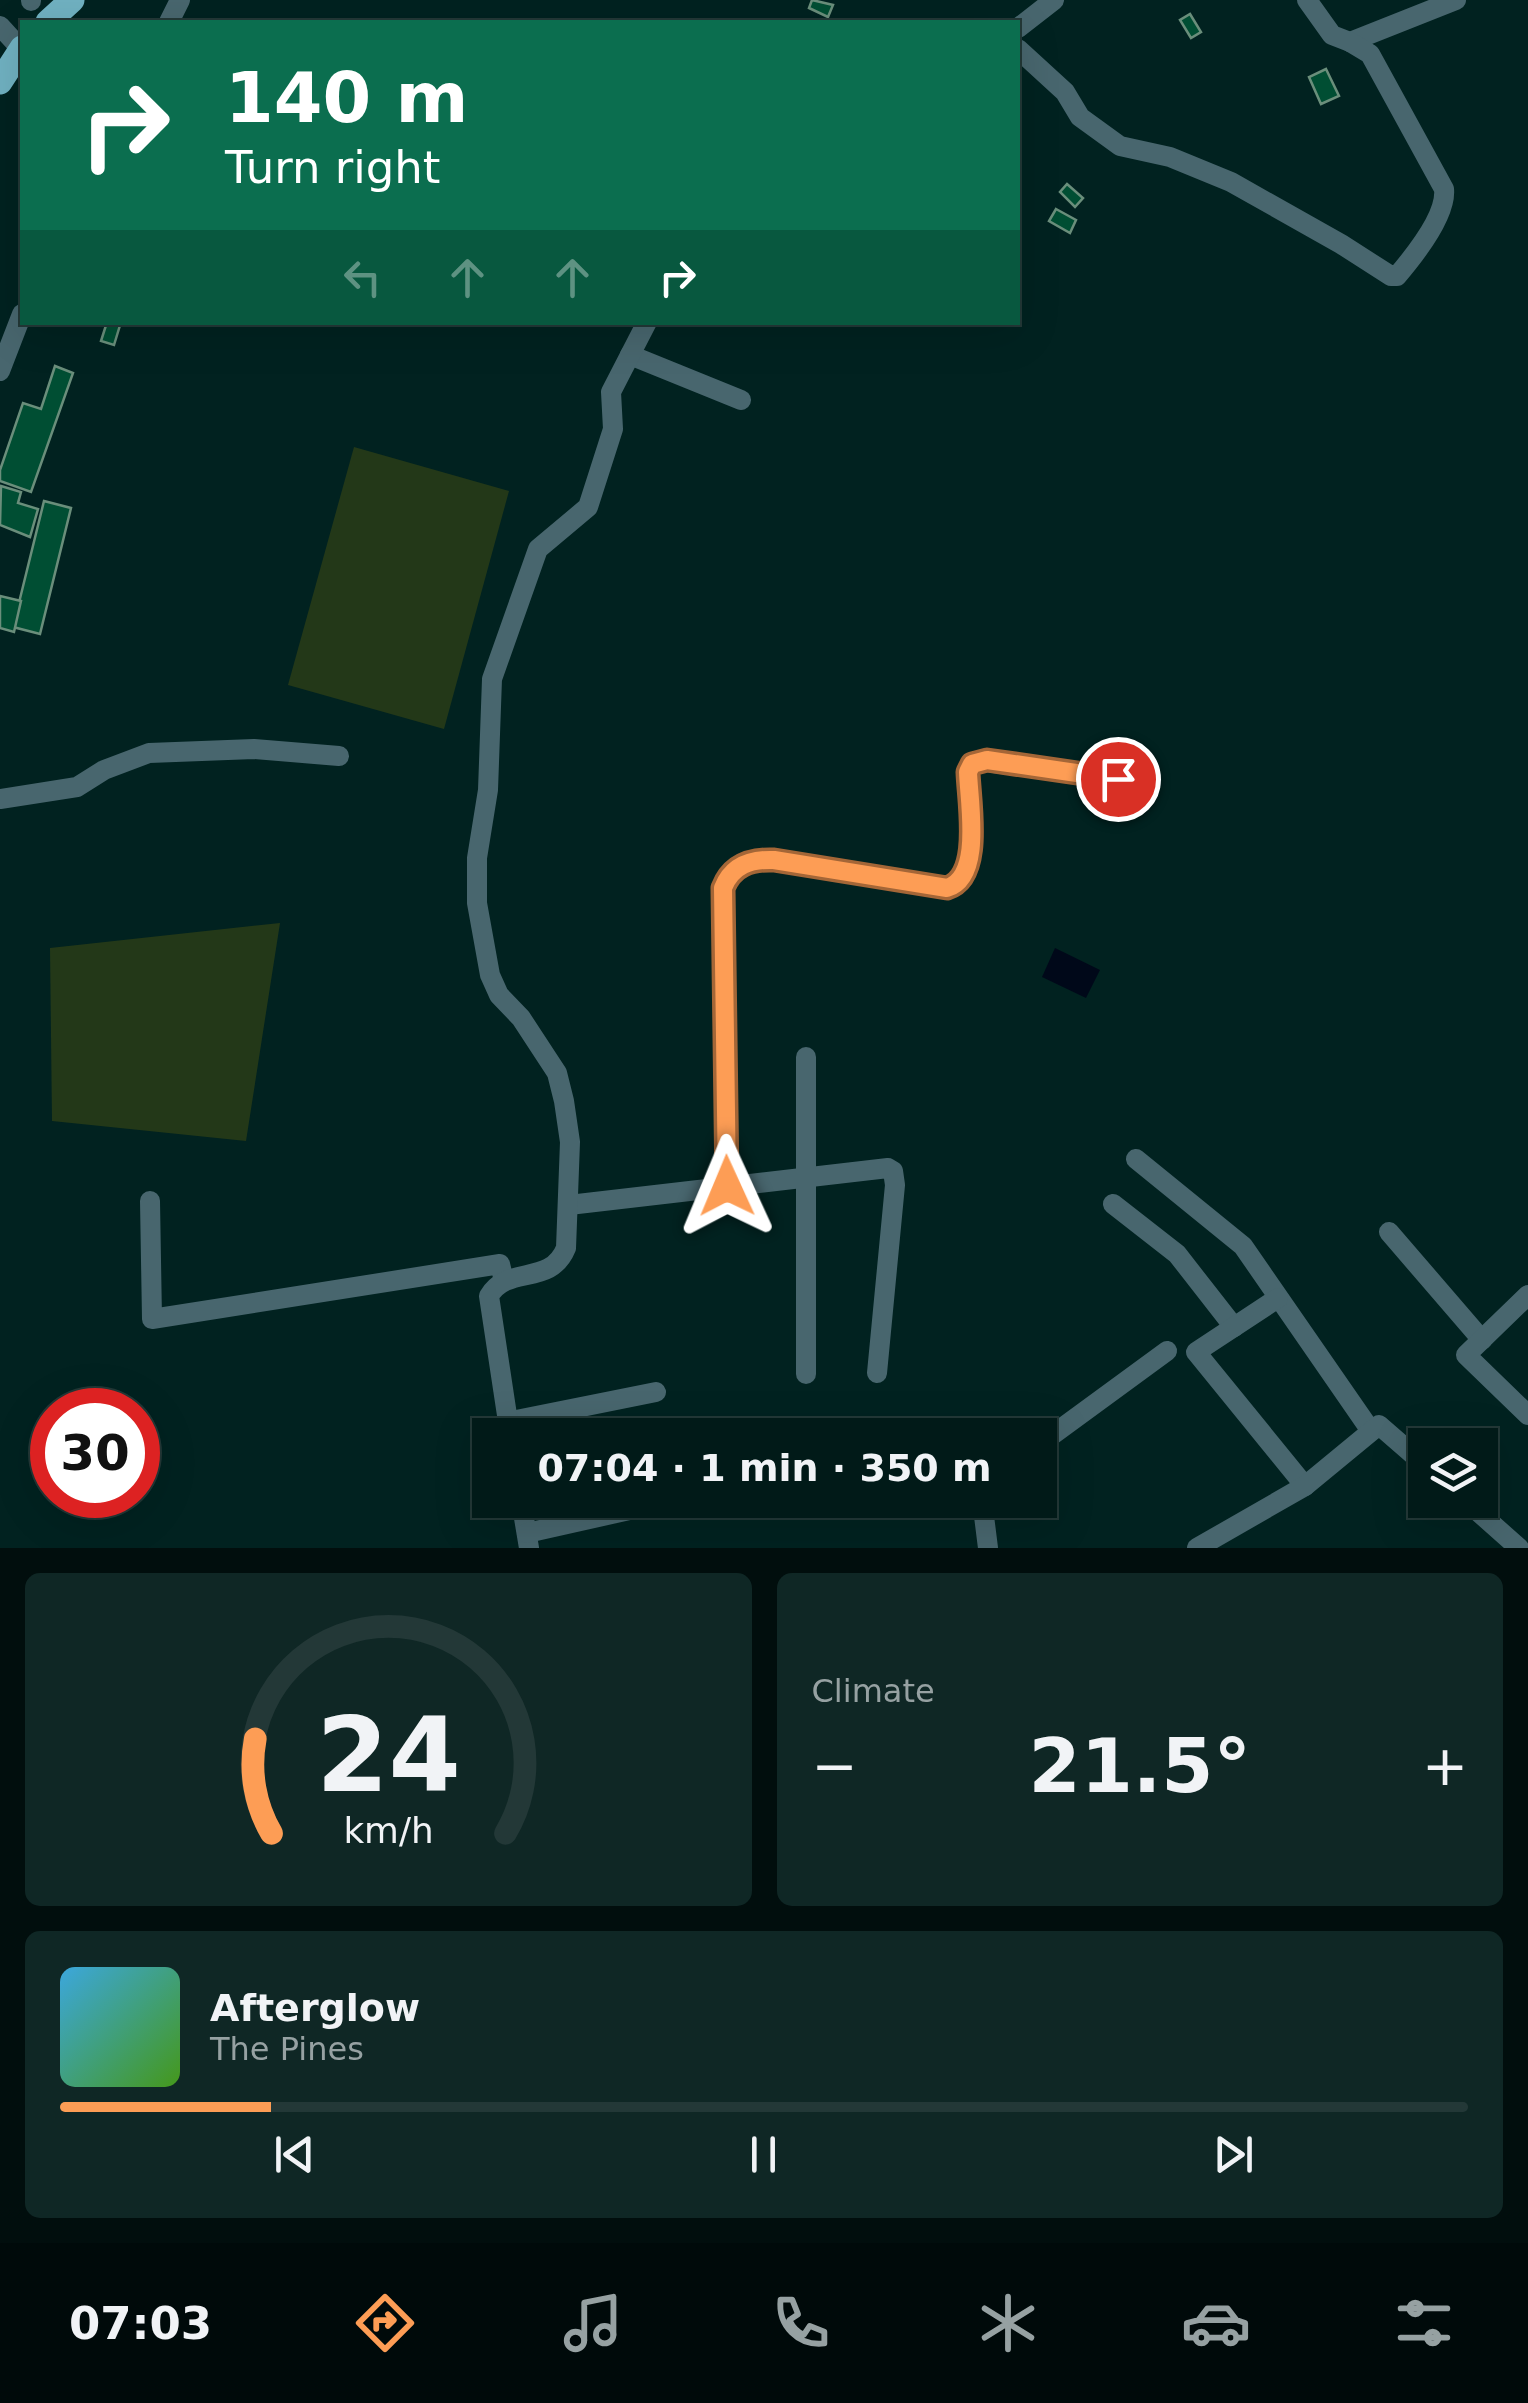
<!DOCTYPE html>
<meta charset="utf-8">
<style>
:root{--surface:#011a18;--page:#0f2725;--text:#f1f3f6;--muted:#96a1a2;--line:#233837;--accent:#fd9d55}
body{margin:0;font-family:"DejaVu Sans",sans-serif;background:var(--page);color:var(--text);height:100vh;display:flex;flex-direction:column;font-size:38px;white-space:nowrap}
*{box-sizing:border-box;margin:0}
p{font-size:32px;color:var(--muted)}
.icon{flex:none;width:55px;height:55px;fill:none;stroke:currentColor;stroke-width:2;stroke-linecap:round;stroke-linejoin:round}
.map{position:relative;height:1548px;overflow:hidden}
.panel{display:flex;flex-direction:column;gap:25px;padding:25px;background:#010e0d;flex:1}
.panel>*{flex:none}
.top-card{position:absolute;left:20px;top:20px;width:1000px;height:305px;border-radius:0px;box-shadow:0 10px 40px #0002,0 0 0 2px var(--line);background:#0b6e4f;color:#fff;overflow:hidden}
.controls{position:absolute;left:1408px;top:1428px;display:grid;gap:20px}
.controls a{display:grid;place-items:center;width:90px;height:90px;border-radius:0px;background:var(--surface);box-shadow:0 10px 40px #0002,0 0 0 2px var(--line);font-size:50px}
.speed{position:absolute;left:30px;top:1388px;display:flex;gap:20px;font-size:50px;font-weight:700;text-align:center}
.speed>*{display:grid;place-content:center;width:130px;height:130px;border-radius:50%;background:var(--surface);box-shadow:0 10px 40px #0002,0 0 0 2px var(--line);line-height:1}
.speed .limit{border:15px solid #d22;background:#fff;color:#111}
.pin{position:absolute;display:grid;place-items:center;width:85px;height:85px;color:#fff;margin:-42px;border:5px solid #fff;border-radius:50%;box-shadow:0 2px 10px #0007}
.me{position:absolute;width:110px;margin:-55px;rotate:359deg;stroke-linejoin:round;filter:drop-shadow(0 0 8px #0008)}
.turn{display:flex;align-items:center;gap:35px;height:210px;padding:0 40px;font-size:45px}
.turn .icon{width:130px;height:130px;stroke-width:2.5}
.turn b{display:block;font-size:70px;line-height:85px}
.lanes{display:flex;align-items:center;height:95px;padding:0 40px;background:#0003;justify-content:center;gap:50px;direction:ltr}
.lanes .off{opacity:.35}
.big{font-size:75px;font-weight:600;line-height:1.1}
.panel .widget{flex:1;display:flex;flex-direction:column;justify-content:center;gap:15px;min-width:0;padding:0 35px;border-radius:15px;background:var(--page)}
.panel .dial{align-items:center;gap:0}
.dial svg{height:260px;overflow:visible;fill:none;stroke:var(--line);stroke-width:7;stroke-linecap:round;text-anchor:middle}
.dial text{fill:var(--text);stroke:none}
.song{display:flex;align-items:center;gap:30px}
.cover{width:120px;height:120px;border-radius:15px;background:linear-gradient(135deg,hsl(200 70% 55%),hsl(100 70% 35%))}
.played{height:10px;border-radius:5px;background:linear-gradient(90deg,var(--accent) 15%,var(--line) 15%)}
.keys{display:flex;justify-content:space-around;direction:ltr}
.heat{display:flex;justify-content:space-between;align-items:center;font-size:55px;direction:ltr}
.panel .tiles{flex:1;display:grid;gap:25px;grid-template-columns:1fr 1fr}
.widget:last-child{grid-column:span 2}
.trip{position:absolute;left:472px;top:1418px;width:585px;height:100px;border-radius:0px;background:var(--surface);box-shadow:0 10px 40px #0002,0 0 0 2px var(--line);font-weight:600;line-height:100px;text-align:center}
.tabs{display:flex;height:160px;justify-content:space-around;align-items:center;background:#000a0a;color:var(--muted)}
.tabs .icon{width:70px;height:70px}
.tabs .selected{color:var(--accent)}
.tabs b{font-size:45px;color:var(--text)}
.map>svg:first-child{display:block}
</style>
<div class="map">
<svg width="1528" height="1548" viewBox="0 0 1528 1548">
<rect width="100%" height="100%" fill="#012220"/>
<g fill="#233818">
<path d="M354,447L509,491L444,729L288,685Z"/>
<path d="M280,923L246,1141L52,1121L50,948Z"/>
</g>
<path fill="#000819" d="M1055,948L1100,970L1086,998L1042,977Z"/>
<g fill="#004e33" stroke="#6a8e7b" stroke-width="2.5">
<path d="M812,0L833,5L828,17L809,8Z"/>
<path d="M1190,14L1201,32L1191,38L1180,20Z"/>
<path d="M1326,69L1339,96L1321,104L1309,77Z"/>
<path d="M1067,184L1083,198L1075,207L1060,192Z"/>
<path d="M1056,209L1076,220L1070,233L1049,221Z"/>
<path d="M107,322H121L114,345L101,341Z"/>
<path d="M55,366L73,373L31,492L0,481V470L23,403L41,409Z"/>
<path d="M1,486L21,492L18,503L38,509L30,537L0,525Z"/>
<path d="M44,501L71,508L40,634L13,627Z"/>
<path d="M0,596L21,601L14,632L0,628Z"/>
</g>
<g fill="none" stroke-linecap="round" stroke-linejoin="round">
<g stroke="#48666e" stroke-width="20">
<path d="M31,1V0"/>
<path d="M169,22L180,0"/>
<path d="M0,26L21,49"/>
<path d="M1018,28L1054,0"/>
<path d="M1350,42L1456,0"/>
<path d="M1018,49L1065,92L1080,117L1120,146L1170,157L1231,182L1341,244L1391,276H1397C1414,256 1447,215 1444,189L1370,54L1350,42L1332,35L1307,0"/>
<path d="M630,355L741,400"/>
<path d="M0,371L22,314"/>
<path d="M0,799L77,787L104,770L149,753L254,749L339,756"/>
<path d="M1136,1159L1243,1246L1371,1431"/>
<path d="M727,1186L723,888C732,865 750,859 774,860L947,889C983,877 969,803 968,772L978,761L1151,783"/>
<path d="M150,1201L152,1319L500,1264L504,1281"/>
<path d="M1113,1204L1177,1254L1234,1327"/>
<path d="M569,1205L888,1168L893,1171L895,1185L877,1373"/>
<path d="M1389,1232L1482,1340"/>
<path d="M1528,1295L1466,1355L1528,1415"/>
<path d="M1278,1298L1196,1352L1305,1486"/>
<path d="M806,1374V1057"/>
<path d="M507,1422L656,1392"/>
<path d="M510,1435L489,1296C508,1264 550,1287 566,1248L570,1142L564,1101L557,1073L521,1018L499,995L490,975L477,903V858L488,790L492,679L538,549L588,507L613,429L611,392L647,322"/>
<path d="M1040,1444L1167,1351"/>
<path d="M521,1500L529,1548"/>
<path d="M982,1500L988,1548"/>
<path d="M1465,1500L1519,1548"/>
<path d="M527,1533L674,1500"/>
<path d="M1197,1548L1305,1486L1379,1425L1425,1465"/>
</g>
<g stroke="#70b1c1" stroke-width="25">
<path d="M48,22L72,0"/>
<path d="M0,82L22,48"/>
</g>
</g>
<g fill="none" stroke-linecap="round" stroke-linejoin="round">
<defs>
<path id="route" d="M727,1186L723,888C732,865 751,859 774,860L947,888C983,877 969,803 968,772L972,764L987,760L1118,779"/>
</defs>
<use href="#route" stroke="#a46637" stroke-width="25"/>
<use href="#route" stroke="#fd9d55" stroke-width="18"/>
</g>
</svg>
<div class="controls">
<a><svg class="icon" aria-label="layers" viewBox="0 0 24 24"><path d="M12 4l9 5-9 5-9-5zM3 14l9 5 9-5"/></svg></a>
</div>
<div class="speed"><div class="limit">30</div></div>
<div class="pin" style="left:1118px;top:779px;background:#d93025"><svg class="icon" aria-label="arrive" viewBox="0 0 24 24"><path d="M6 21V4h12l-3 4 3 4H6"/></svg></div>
<svg class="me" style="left:727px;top:1186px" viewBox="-20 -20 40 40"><path d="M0-17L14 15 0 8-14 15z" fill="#fd9d55" stroke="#fff" stroke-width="4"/></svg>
<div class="trip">07:04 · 1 min · 350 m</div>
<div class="top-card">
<div class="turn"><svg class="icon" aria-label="right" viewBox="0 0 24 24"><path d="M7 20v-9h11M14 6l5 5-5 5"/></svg><div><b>140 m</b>Turn right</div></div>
<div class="lanes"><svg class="icon off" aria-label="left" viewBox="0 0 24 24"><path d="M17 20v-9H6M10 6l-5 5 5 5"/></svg><svg class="icon off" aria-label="ahead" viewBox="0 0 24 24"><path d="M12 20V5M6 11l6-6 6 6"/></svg><svg class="icon off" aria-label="ahead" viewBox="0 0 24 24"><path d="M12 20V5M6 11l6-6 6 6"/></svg><svg class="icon" aria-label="right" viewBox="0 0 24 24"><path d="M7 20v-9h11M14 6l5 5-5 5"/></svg></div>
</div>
</div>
<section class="panel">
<div class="tiles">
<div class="widget dial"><svg viewBox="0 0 100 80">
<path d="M14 69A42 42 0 1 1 86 69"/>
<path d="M14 69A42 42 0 0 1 9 40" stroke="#fd9d55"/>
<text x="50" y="56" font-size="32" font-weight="700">24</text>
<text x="50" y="72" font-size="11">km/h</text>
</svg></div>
<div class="widget"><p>Climate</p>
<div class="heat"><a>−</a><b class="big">21.5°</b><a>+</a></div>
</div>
<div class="widget">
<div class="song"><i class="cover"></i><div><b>Afterglow</b><p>The Pines</p></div></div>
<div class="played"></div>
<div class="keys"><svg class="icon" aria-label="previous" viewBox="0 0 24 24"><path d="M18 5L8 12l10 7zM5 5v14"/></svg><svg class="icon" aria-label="pause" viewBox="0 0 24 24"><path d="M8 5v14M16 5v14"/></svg><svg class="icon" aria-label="next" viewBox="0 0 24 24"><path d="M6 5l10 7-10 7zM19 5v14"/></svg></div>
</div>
</div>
</section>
<nav class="tabs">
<b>07:03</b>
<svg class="icon selected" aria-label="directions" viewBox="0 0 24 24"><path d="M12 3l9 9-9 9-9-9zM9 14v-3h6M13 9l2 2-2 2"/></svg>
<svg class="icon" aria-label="music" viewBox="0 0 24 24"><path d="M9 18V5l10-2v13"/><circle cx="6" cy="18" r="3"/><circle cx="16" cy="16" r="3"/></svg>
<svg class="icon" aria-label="phone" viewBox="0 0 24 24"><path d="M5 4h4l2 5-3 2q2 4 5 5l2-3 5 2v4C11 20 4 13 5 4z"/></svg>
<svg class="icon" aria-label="climate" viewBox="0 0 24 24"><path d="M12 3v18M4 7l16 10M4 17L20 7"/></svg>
<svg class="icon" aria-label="car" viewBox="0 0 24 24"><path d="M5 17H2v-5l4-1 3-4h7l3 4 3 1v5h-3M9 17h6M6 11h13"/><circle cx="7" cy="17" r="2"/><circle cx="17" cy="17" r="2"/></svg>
<svg class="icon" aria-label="filters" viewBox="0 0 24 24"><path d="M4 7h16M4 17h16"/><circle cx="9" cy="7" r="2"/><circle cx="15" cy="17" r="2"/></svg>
</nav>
